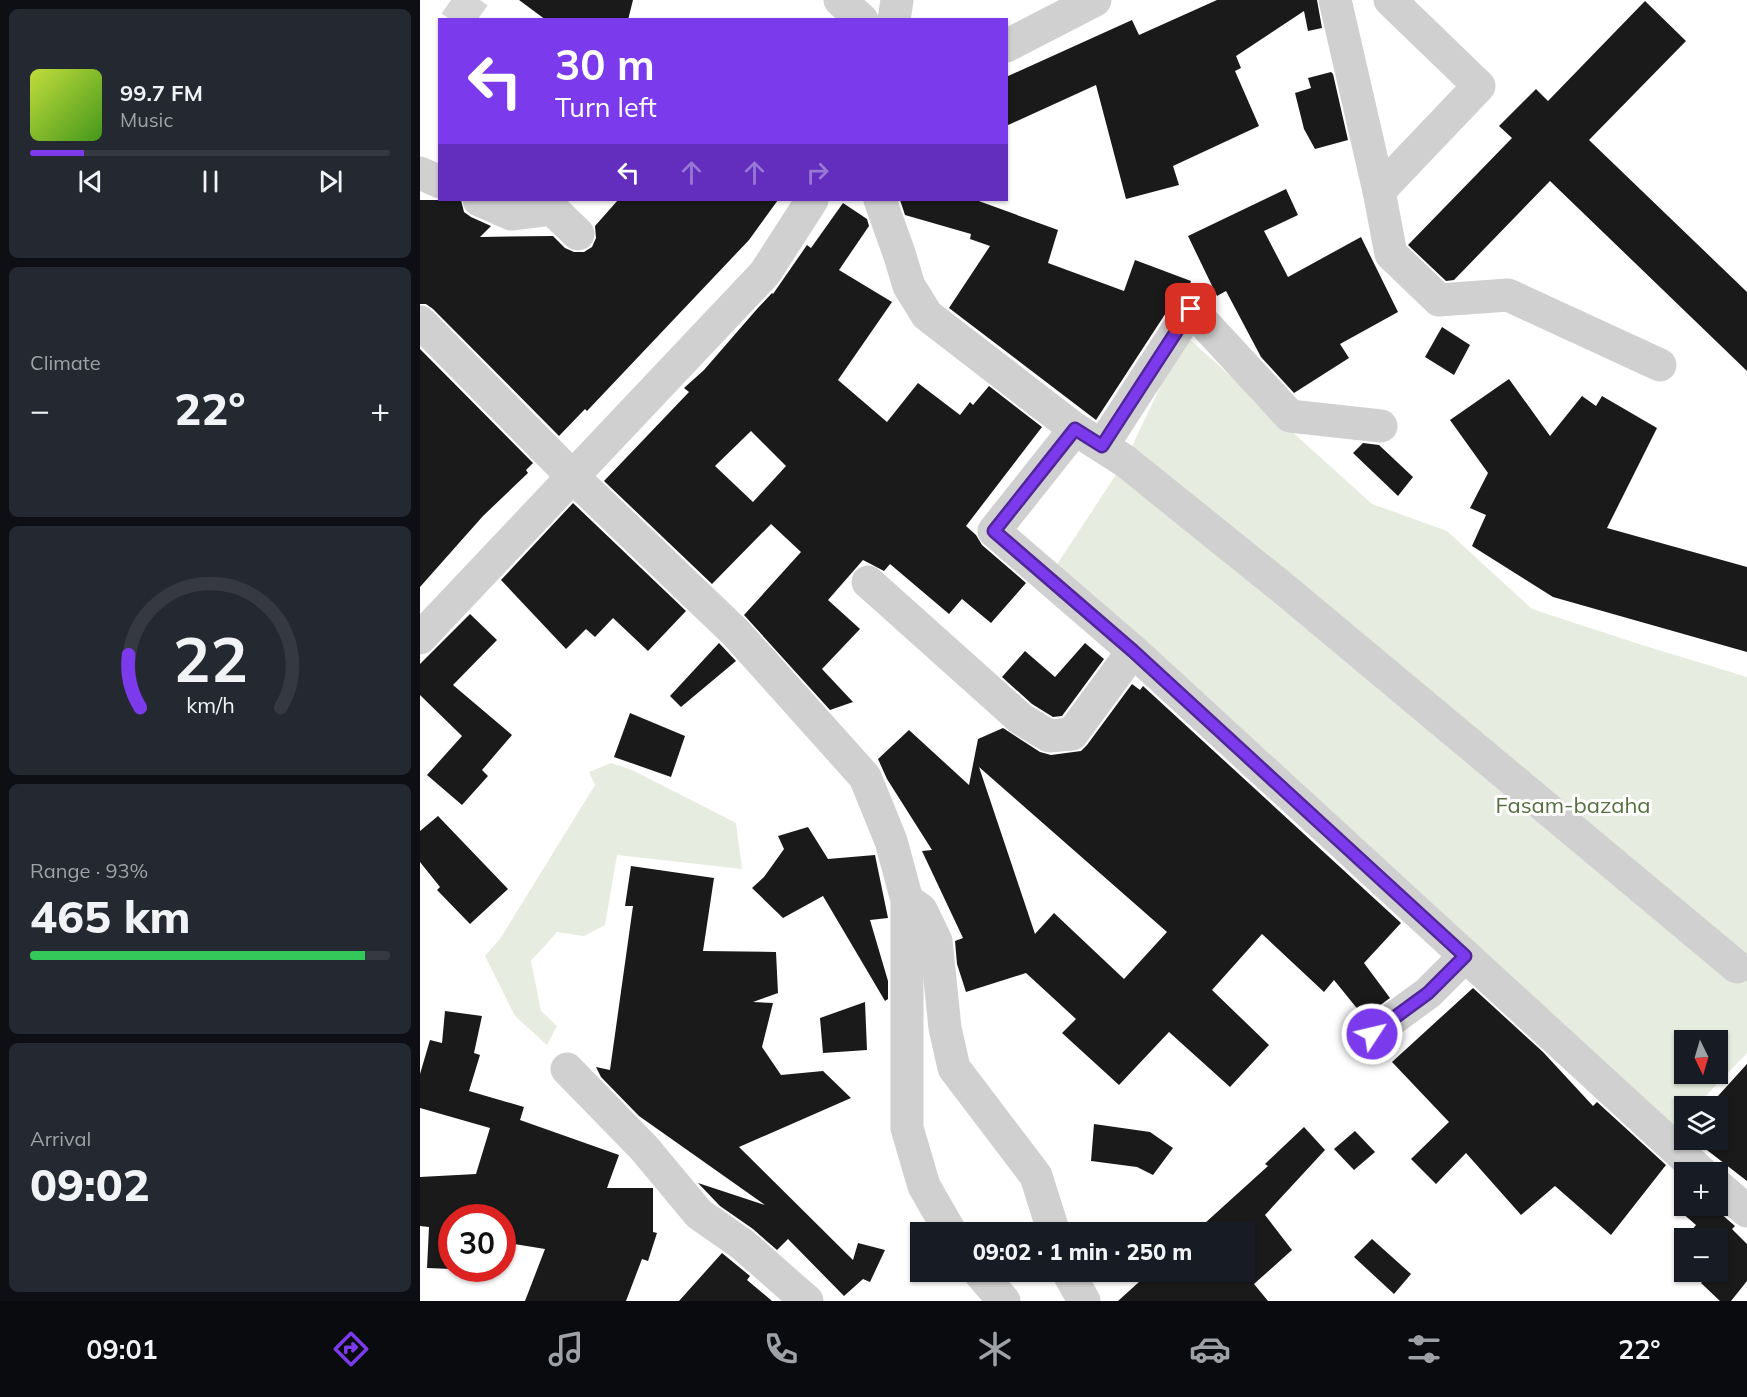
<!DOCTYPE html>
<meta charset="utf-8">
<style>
:root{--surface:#171b24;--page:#242831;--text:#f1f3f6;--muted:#9ea1a6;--line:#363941;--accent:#7c3aed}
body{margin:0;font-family:Mulish,sans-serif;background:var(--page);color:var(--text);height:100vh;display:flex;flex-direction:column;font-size:22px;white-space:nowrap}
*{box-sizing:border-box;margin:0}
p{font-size:20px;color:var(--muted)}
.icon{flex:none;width:33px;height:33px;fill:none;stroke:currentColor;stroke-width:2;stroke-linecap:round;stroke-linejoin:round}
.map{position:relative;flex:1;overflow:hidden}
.sheet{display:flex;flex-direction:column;gap:9px;padding:9px;background:#0d0f14;width:420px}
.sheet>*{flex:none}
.top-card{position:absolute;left:18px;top:18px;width:570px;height:183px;border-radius:0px;box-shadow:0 2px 4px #0004;background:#7c3aed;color:#fff;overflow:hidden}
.needle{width:39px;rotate:175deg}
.tools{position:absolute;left:1254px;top:1030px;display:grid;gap:12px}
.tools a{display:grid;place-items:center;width:54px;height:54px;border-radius:0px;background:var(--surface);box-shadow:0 2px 4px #0004;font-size:30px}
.speed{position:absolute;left:18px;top:1204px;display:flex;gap:12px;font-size:30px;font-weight:700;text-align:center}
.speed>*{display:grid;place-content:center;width:78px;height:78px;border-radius:50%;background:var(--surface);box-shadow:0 2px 4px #0004;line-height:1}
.speed .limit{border:9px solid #d22;background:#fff;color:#111}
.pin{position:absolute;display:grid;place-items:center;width:51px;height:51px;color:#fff;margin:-26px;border-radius:12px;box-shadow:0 3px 9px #0006}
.me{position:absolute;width:66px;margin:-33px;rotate:55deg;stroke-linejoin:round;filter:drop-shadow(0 0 4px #0008)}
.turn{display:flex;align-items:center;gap:21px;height:126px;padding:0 18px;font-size:27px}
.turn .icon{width:78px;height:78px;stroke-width:2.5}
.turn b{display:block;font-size:42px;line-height:51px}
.lanes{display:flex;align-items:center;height:57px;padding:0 18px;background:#0003;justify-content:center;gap:30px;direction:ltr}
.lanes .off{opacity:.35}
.big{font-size:45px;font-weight:800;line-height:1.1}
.sheet .widget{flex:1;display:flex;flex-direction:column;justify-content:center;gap:9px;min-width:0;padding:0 21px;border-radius:9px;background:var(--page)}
.sheet .dial{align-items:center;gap:0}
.dial svg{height:156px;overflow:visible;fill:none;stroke:var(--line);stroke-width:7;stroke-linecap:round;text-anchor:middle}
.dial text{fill:var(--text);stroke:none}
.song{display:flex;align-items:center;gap:18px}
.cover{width:72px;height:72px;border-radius:9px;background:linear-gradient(135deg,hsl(70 70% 55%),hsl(100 70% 35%))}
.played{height:6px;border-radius:3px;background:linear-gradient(90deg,var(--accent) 15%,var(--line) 15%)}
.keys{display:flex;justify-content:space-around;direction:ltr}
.heat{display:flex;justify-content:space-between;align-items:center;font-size:33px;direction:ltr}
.charge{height:9px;border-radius:4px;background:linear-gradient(90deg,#34c759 93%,var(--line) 0)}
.trip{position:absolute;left:490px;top:1222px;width:345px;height:60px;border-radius:0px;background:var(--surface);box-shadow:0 2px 4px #0004;font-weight:800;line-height:60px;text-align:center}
.menu{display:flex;height:96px;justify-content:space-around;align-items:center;background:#090b0e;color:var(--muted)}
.menu .icon{width:42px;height:42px}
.menu .current{color:var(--accent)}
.menu b{font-size:27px;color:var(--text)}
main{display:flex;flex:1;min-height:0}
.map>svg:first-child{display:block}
</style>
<main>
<section class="sheet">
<div class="widget">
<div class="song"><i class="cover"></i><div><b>99.7 FM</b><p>Music</p></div></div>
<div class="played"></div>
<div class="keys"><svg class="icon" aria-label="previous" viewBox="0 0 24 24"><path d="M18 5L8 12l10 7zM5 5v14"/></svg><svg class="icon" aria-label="pause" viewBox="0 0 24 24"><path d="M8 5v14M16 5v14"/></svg><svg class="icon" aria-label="next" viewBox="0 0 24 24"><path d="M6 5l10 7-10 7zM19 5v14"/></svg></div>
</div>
<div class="widget"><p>Climate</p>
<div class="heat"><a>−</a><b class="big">22°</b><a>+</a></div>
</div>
<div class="widget dial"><svg viewBox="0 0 100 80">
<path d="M14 69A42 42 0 1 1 86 69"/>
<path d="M14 69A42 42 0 0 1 8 42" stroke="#7c3aed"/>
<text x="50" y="56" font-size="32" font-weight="700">22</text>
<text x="50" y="72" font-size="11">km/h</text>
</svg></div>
<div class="widget"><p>Range · 93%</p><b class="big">465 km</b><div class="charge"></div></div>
<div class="widget"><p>Arrival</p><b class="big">09:02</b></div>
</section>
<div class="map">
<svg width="1327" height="1301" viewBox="0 0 1327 1301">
<rect width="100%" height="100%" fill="#fff"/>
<g fill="#e6ecdf" fill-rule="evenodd">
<path d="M765,335L952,504L1027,531L1112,609L1222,645L1327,677V1053L1275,1107H1264V1119L1255,1129L634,569L705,461ZM1264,1041H1298V1074H1264Z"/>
<path d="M191,763L212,770L316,823L322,869L197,855L185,925L164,936L137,932L111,961L121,1011L137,1026L127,1045L95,1016L65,956L80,939L175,785L169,772Z"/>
</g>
<g fill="#1a1a1a" fill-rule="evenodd">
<path d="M99,0H213L208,20H126Z"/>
<path d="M797,0H897L902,28L888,31L884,11L816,56L821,68L815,71L839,126L753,166L759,185L706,199L676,85L586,126V77L712,20L719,35Z"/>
<path d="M1225,1L1266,41L1169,140L1327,292V371L1130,181L1034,280L1026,281L988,245L1092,138L1079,126L1116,89L1128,101Z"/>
<path d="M911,72L913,74L928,140L895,149L884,129L875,93L891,88L888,78Z"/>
<path d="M866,189L878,215L844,231L868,277L941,237L978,312L920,344L929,358L874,393L841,357L806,291L797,296L768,236Z"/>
<path d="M0,200H41L44,212L51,217L71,226L60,237L133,236L145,248L154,252H164L172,247L176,238L175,226L198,200H358L329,240L167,411L165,409L139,436L13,309L6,304H0Z"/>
<path d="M480,200H556L638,230L628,263L704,291L715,260L771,281L768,291L763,292L755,299L676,420L529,308L570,246L550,239L551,234L485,215Z"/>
<path d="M423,203L447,219L449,226L419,270L472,302L418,380L467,422L498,383L540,415L550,402L553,405L569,386L622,427L546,526L556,535L562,545L606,583L571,623L542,599L529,614L470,564L464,571L443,560L408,600L440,629L402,669L433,702L410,710L324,615L381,552L351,524L292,584L184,481L269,392L264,388L284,370L337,309L352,293L353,294L387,245L391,248ZM331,431L366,466L333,502L295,466Z"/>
<path d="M1022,327L1050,345L1034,375L1005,357Z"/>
<path d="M0,349L113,463L106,470L108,473L63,516L0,587Z"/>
<path d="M1089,379L1130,436L1162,396L1176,406L1182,396L1237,428L1187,528L1327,567V652L1133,597L1052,546L1066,515L1050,508L1068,473L1030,420Z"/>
<path d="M943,443L959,445L993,477L978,496L933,453Z"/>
<path d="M153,503L266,611L228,651L193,618L175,637L166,629L146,649L81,580Z"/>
<path d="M50,614L77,640L33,685L92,735L62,770L68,776L42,805L7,775L42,736L0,695V664Z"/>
<path d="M299,643L316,661L261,707L250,696Z"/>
<path d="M665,643L684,659L642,716L633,717L612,704L582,677L605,651L635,677Z"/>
<path d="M712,684L720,690L723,686L981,923L944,963L970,998L944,1017L914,980L904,992L842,934L792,990L849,1045L810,1087L749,1032L699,1085L642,1033L656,1019L606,973L546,992L537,964L535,941L543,938L502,851L512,850L467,779L458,759L489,730L549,785L558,739L583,728L620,752L631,755L661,751L667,745ZM559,767L747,932L704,979L634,913L615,934Z"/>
<path d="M210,713L265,736L251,777L194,757Z"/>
<path d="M18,816L88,889L50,924L17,890L20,887L0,862V831Z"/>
<path d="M388,827L408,859L455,855L468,918L450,920L468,981V999L465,1001L403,896L363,918L332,888L344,877L364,849L358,836Z"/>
<path d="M211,866L294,878L283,951L356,952L358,993L333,1002L353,1003L342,1047L361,1075L403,1071L431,1098L319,1147L433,1260L438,1243L465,1250L450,1282L443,1279L424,1296L368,1239L357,1250L333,1229L300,1206L278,1183L345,1205L219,1116L181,1077L176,1067L190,1070L213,906H205Z"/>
<path d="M1053,988L1123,1052L1173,1106L1177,1102L1246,1165L1191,1235L1135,1186L1101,1215L1046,1153L1016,1184L991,1159L1029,1122L972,1062Z"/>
<path d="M445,1002L447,1050L403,1053L400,1018Z"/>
<path d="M25,1011L62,1016L54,1053L60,1055L49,1091L104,1107L100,1120L199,1155L187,1188H233V1232L237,1233L228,1261L222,1259L206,1301H105L125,1249L82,1242V1218H32V1269L7,1268L9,1227L0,1226V1177L56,1174L70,1128L0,1108V1074L10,1040L22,1043Z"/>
<path d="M1327,1064V1181L1274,1140H1298V1107H1288Z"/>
<path d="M674,1124L730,1132L753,1148L733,1175L717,1167L671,1161Z"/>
<path d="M884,1127L905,1150L845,1215L872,1250L834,1284L848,1301H698L730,1272H825V1233H774L848,1166L845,1164Z"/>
<path d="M935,1131L955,1152L934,1170L914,1149Z"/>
<path d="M1254,1206H1292L1315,1226L1312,1229L1327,1244V1281L1311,1301H1300L1281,1283L1288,1275L1284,1272H1298V1239H1264V1256L1256,1249L1276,1225Z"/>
<path d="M952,1239L991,1274L974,1294L934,1257Z"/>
<path d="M302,1253L330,1276L327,1280L352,1301H259Z"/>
</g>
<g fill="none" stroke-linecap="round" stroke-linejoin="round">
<path stroke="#d6d6d6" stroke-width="33" stroke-dasharray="33 16" stroke-linecap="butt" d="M31,0L60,20"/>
<g stroke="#d0d0d0" stroke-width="33">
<path d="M420,0L442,20"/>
<path d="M915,0L959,191L971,254L1019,300L1088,295L1240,365"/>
<path d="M474,20L477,0"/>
<path d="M586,46L675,0"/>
<path d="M0,173L20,182"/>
<path d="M959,191L1059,86L970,0"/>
<path d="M59,200L91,214L132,209L158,234"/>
<path d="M460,200L479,253L489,286L507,315L655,429L574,531L713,651L1282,1173"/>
<path d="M0,322L153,477L316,633L445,777L471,841L487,900V1128L504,1186L531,1233"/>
<path d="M655,429L705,461L864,589L1317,967"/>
<path d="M682,446L771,309L870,416L961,426"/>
<path d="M448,582L601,719L629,736L652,734L713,651"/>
<path d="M0,638L345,273L392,200"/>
<path d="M487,900L501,910L516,941L525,1028L534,1068L616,1176L634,1233"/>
<path d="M952,1034L1008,993L1045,956"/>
<path d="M147,1069L224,1148L279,1214L322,1244L387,1301"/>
<path d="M1298,1186L1327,1211"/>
<path d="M559,1272L584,1301"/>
<path d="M648,1272L664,1301"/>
</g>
</g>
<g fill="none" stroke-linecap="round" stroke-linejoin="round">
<defs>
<path id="route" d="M771,309L682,446L655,429L574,531L713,651L1045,956L1008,993L952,1034"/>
</defs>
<use href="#route" stroke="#51269a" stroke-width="15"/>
<use href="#route" stroke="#7c3aed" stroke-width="10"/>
</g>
<g text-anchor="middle" stroke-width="6" stroke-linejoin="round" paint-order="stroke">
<g font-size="22" fill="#56703f" stroke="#fff">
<text x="1153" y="813">Fasam-bazaha</text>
</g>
</g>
</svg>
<div class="tools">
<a><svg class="needle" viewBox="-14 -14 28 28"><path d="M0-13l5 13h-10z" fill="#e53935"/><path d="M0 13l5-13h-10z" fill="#9ea1a6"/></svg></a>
<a><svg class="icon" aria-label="layers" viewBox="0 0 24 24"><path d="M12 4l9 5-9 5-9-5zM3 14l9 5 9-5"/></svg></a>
<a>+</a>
<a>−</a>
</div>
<div class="speed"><div class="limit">30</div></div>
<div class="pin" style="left:771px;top:309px;background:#d93025"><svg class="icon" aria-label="arrive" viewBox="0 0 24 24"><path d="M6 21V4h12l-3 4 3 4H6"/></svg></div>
<svg class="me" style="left:952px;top:1034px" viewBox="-20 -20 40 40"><circle r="17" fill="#7c3aed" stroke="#fff" stroke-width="3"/><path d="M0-11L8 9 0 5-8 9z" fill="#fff"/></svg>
<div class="trip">09:02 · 1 min · 250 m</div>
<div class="top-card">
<div class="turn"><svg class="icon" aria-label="left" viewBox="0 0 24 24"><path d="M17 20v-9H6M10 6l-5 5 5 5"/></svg><div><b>30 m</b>Turn left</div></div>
<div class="lanes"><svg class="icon" aria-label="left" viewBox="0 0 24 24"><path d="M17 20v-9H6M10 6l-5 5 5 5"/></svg><svg class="icon off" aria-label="ahead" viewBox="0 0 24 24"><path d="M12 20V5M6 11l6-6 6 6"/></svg><svg class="icon off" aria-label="ahead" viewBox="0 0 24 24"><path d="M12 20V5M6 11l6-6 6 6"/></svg><svg class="icon off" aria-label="right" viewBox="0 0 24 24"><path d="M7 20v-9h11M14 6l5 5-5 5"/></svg></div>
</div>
</div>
</main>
<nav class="menu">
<b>09:01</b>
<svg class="icon current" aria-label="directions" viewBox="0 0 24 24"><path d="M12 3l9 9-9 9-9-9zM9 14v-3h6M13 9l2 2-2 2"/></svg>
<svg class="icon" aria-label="music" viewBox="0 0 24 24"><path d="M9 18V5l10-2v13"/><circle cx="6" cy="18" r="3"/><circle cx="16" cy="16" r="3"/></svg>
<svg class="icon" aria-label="phone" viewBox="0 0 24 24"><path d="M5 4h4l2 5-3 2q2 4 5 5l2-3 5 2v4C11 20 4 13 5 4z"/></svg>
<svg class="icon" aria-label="climate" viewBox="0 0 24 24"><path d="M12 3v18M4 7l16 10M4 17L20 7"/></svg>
<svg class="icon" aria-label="car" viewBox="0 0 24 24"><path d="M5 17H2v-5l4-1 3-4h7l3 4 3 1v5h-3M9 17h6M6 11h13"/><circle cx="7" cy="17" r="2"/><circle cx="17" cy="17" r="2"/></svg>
<svg class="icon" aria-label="filters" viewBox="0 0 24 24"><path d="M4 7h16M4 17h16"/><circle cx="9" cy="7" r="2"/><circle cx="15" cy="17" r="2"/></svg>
<b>22°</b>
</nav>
